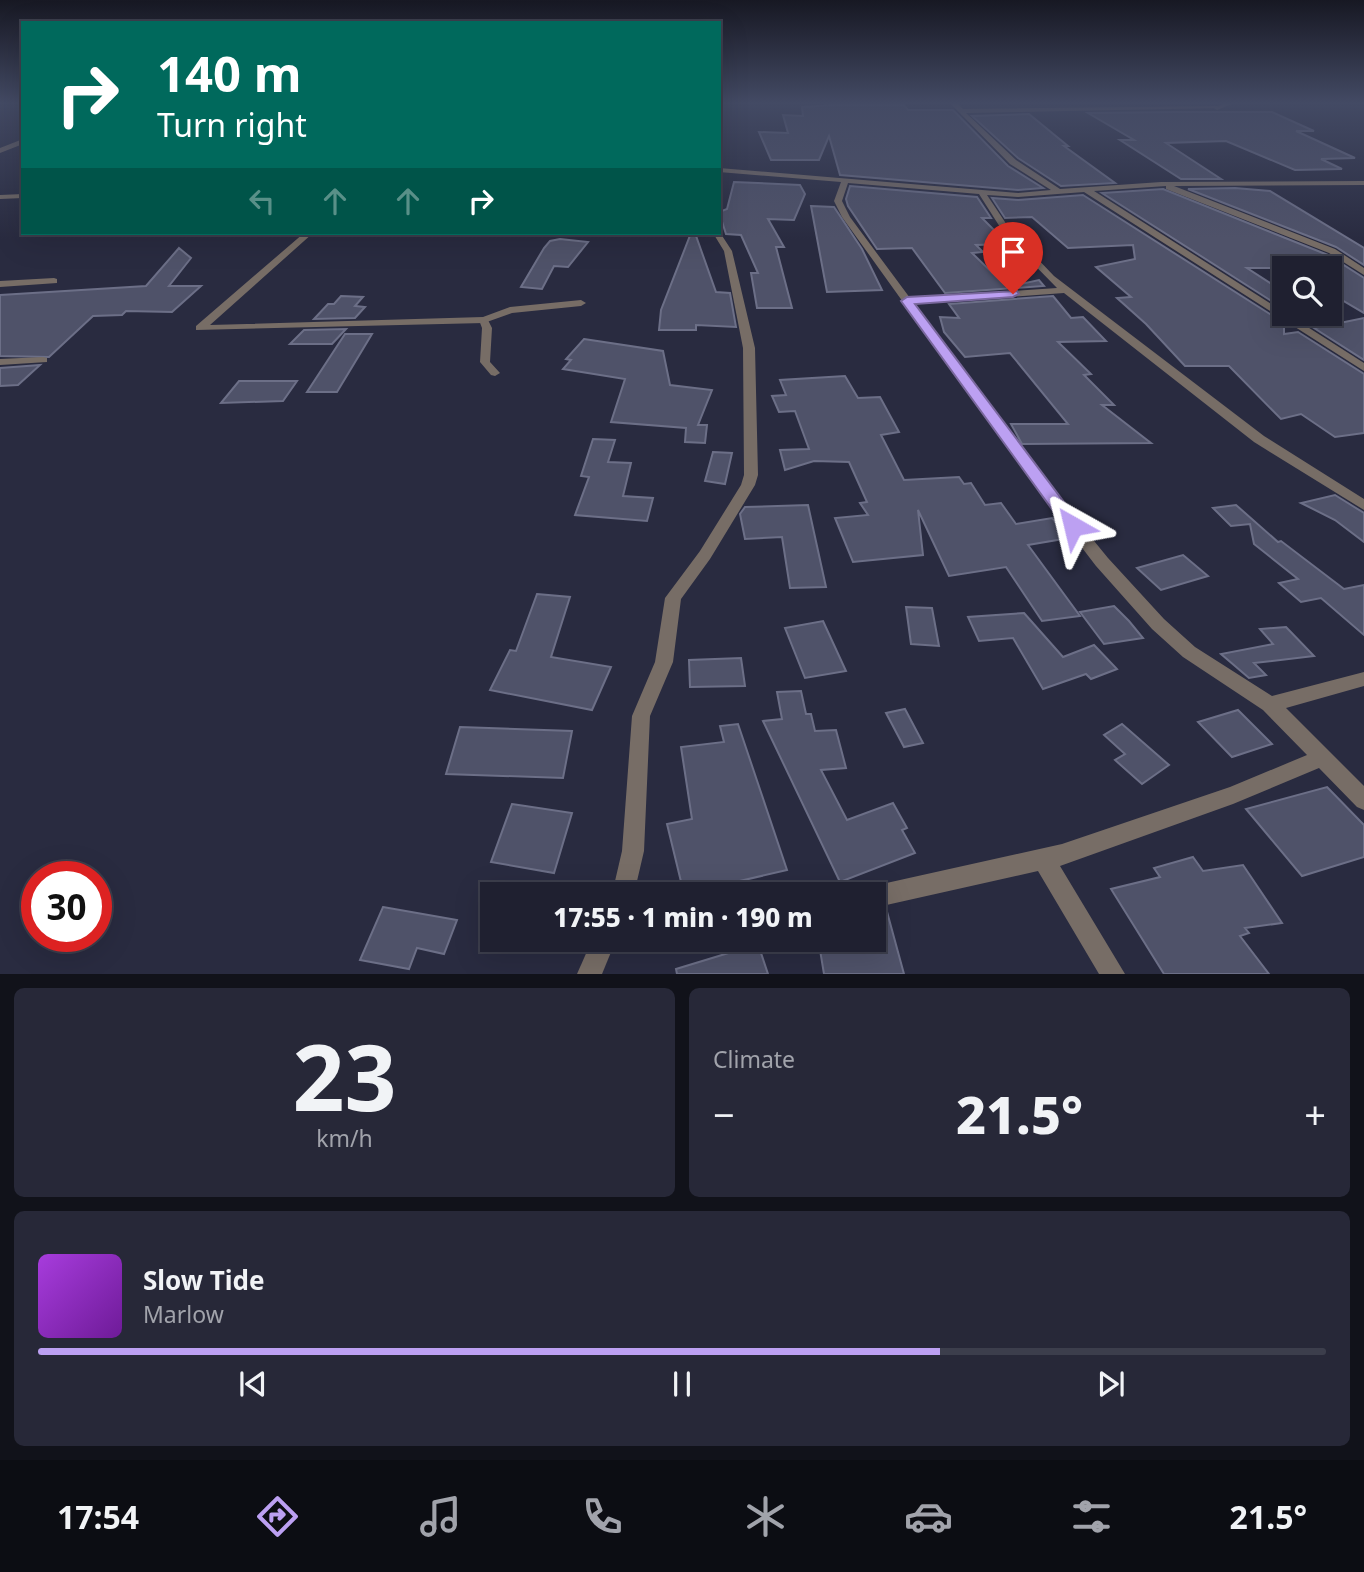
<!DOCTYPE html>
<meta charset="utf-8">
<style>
:root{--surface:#1f2030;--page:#272838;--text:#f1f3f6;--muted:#a1a3ab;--line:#3c3e4c;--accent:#bca0f2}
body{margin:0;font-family:"Noto Sans",sans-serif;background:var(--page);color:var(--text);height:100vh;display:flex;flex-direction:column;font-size:26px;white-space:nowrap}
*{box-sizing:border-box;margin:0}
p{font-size:23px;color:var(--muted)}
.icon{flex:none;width:38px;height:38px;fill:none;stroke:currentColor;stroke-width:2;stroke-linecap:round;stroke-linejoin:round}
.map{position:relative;height:974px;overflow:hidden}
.sheet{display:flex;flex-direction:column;gap:14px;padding:14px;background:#11121a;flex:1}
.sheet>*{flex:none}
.top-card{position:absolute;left:21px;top:21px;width:700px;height:214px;border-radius:0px;box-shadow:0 7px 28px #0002,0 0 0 2px var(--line);background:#00695c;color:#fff;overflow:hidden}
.controls{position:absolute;left:1272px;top:256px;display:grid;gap:14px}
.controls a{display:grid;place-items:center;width:70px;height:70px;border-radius:0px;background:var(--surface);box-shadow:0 7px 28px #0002,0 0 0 2px var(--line);font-size:35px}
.speed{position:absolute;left:21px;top:861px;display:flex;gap:14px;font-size:35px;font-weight:700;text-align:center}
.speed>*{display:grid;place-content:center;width:91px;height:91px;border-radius:50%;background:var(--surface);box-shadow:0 7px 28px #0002,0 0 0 2px var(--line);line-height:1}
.speed .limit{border:10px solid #d22;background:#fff;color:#111}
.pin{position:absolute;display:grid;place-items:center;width:60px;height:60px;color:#fff;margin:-72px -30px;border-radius:50% 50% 50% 0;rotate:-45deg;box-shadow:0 0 7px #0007}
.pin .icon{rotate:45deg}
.me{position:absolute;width:77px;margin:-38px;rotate:323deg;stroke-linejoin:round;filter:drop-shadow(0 0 5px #0008)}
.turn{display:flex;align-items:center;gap:24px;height:147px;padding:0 21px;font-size:32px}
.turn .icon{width:91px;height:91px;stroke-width:2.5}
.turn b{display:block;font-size:49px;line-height:60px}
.lanes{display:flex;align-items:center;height:66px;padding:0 21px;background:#0003;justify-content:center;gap:35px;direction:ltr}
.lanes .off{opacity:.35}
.big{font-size:52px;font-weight:800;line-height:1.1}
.sheet .widget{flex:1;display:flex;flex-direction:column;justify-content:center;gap:10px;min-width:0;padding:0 24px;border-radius:10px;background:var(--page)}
.sheet .dial{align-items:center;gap:0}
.dial b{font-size:91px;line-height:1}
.song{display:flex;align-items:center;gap:21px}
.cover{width:84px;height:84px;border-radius:10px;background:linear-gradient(135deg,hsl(280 70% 55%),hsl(280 70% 35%))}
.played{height:7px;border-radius:4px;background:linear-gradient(90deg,var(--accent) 70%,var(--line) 70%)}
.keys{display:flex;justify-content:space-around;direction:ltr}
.heat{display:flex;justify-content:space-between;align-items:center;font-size:38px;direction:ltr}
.sheet .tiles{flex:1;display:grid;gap:14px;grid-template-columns:1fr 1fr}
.widget:last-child{grid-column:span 2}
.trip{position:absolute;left:480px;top:882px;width:406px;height:70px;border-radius:0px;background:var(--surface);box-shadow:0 7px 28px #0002,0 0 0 2px var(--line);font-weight:800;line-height:70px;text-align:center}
.tabs{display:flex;height:112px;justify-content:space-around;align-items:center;background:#0c0d13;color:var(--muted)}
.tabs .icon{width:49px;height:49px}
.tabs .selected{color:var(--accent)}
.tabs b{font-size:32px;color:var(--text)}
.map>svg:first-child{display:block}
</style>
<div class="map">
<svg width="1364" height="974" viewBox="0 0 1364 974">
<rect width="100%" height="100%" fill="#292b40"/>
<g fill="#4f5269" stroke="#6c6f87" stroke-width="2">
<path d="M834,105H904L908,110H953L1008,166L1043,188L1018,190L840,175L829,136L819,160H771L759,132L788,133L783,115L803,116L802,107Z"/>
<path d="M1176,112H1272L1314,131H1296L1355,158L1321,159L1342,169L1295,170L1226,141L1166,143L1221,179H1181L1120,140H1134L1088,113Z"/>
<path d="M1029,114L1068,146H1064L1115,183L1061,186L1018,158L972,116Z"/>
<path d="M734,182L800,185L805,194L794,220L768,219L784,247H776L792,308H757L751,273H758L741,235L726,234L719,212L727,209Z"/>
<path d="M850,186L977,197L991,218H982L1008,244L976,245L983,252L972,253L1007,287L1039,280L1044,286L945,293L912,248L877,249L848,206L846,199Z"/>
<path d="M1235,188L1270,191L1364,248V265L1336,247L1188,189Z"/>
<path d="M1163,189L1328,255L1364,278V313L1330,293V268H1247L1284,292V309L1102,193Z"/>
<path d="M1083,195L1284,323V334L1298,332L1364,374V433L1335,437L1301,414L1281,419L1229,366H1185L1146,324L1117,298L1131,297L1096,267L1135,259L1133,245L1068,248L1032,217L1005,218L992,198L1018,200Z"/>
<path d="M811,206L834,207L862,249L882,290L827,292Z"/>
<path d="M691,233H695L716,292L730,293L736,327L696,325V330H659L661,310Z"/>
<path d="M560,239L588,242L568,267L554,266L542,289L521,287L544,248L550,241Z"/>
<path d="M179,248L191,258L169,286H201L172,312L126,311L122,315L93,316L49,357L0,356V295L146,286Z"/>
<path d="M341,296L363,297L355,306L365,307L355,318L314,319L328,304H334Z"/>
<path d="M1053,296L1071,318L1083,317L1106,341L1058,342L1091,374L1084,375L1114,405H1102L1151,443L1022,444L1011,424H1068L1010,353L965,357L944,332L940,317L959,318L949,304Z"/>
<path d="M1364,318V360L1314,328L1330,325Z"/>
<path d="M346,329L332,344H290L304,330Z"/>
<path d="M345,334H372L337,392H307Z"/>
<path d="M584,339L663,351L670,385L712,390L698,425H707L705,443L685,442L686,428L611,422L625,379L563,369L571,360L566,359Z"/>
<path d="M40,365L18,385L0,386V368Z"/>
<path d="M845,376L858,398L880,397L899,432L881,435L904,480L959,477L964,484L971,483L985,505L1001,503L1016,524L1052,518L1069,538L1028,545L1080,616L1042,621L1006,567L949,576L918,510L923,555L853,562L835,518L868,515L860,503L867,502L849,462L814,461L785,470L780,450L809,449L795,411L779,412L772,396L786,395L780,380Z"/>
<path d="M239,381H297L283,401L221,403Z"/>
<path d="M593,439L615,440L608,462L631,463L623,496L653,498L647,521L575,515L589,477L581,476Z"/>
<path d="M713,452L732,453L725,484L705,481Z"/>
<path d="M1335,495L1364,513V542L1335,520L1301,503Z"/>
<path d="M808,505L826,587L790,588L782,537L745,539L740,514L745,507Z"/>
<path d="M1236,505L1278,542L1281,541L1344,589L1364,585V635L1321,598L1301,602L1279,583L1298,579L1254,544L1250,524L1231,526L1213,508Z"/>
<path d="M1183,555L1208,576L1161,590L1137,568Z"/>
<path d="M537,594L570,597L551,657L611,667L592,710L490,690L510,650L516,651Z"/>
<path d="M1114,606L1129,621L1143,638L1104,644L1080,612Z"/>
<path d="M906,607L932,608L939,646L911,644Z"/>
<path d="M1024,613L1063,657L1094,645L1117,669L1091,679L1086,674L1043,689L1013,638L979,641L968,617Z"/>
<path d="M823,621L846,671L805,678L785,628Z"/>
<path d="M1286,627L1314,656L1254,663L1266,675L1249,678L1221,654L1273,644L1260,629Z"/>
<path d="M741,658L745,686L690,687L689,660Z"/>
<path d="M801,691L806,714H811L815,731L836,730L846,768L821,770L847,820L893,803L907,828L902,830L915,853L840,882L763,721L782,719L777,692Z"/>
<path d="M905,709L923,743L904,747L886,713Z"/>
<path d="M1238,710L1272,744L1232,757L1198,722Z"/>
<path d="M738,724L787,870L684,894L667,824L692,819L681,747L724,742L720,726Z"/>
<path d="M1122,724L1169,765L1142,784L1115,760L1125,754L1104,735Z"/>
<path d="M460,727L572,731L563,778L446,774Z"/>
<path d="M1327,787L1364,825V857L1302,876L1246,809Z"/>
<path d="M512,804L572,813L554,873L491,862Z"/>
<path d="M1193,857L1203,871L1243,865L1282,923L1245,928L1249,933L1240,936L1269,974H1164L1111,889L1160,877L1154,868Z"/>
<path d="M383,907L457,920L444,954L417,948L409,969L360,960Z"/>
<path d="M886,908L904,974H824L820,950L852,947L851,940H873V910Z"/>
<path d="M758,944L768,974H677L676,969Z"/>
</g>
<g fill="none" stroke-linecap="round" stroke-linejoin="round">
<g fill="#776d66" fill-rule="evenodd">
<path d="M1226,103H1234L1217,110L1214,108Z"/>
<path d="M484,317L487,318L492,328L490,362L500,373L495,376L491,375L480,362L482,328L479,320Z"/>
</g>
<g fill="#776d66" fill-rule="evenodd">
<path d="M950,103H957L963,109L1217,106L1220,108L966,113L1016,160L1060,189L1161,182L1364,181V185L1174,186L1335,249L1364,268V275L1329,253L1166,189V186L1094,191L1364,363V371L1084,192L1018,197L987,195L1011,231L1054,276L1264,436L1364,499V510L1254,442L1064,293L914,304L1050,487L1108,558L1164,619L1195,647L1272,696L1364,672V686L1286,708L1364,786V810L1357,807L1319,768L1233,804L1060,866L1125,974H1099L1038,871L873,908V894H863L865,889L873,886L1062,844L1230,787L1307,755L1263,710L1183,657L1152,629L1096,566L1040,493L842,217L834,201L841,182L719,172V168L1018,193L1051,190L1010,164ZM848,183L979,194L1005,235L1057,288L910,298L850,217L842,201Z"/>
<path d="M23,194V198L0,199V195Z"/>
<path d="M719,231L732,251L755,348L758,475L755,485L710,559L681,599L673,662L650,716L644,851L634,894H612L622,851L632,716L655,662L665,598L700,551L741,485L744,475L743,348L724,251L713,233Z"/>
<path d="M304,233H313L210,325L483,317L510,307L581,300L586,303L581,306L512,313L484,323L196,330V326Z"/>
<path d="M54,278L57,279V283L0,287V281Z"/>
<path d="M43,357L47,358V362L0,365V359Z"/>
<path d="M592,940H616L602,974H577Z"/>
</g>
<path fill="#776d66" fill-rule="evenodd" d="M23,139V144L0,153V148Z"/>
</g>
<linearGradient id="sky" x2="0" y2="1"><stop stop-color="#171823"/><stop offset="0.43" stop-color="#434a64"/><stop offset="1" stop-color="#434a64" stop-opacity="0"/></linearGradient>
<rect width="1364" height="239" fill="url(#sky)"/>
<path fill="#bca0f2" stroke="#7a689d" stroke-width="2" d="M1017,291L1019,294L1013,297L915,304L1079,522L1081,526L1073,532L1067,530L901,301L907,297Z"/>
</svg>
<div class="controls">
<a><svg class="icon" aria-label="search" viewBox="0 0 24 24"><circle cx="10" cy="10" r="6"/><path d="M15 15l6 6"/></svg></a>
</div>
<div class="speed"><div class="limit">30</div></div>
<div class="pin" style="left:1013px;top:294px;background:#d93025"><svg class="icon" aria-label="arrive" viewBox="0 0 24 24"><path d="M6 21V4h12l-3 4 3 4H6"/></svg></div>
<svg class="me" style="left:1073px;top:526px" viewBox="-20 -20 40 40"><path d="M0-17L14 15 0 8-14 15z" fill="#bca0f2" stroke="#fff" stroke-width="4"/></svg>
<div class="trip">17:55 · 1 min · 190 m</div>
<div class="top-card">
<div class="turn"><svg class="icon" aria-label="right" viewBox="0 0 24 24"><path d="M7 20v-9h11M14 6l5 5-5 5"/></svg><div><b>140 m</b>Turn right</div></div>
<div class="lanes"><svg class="icon off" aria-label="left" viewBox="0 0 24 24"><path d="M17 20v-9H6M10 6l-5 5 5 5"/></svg><svg class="icon off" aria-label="ahead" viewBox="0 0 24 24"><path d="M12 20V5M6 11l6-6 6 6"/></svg><svg class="icon off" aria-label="ahead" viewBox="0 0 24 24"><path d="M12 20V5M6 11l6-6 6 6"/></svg><svg class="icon" aria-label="right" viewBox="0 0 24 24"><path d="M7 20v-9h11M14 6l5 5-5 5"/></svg></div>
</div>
</div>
<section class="sheet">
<div class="tiles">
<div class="widget dial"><b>23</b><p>km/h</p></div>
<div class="widget"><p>Climate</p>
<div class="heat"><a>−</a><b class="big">21.5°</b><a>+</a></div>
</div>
<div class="widget">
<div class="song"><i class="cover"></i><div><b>Slow Tide</b><p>Marlow</p></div></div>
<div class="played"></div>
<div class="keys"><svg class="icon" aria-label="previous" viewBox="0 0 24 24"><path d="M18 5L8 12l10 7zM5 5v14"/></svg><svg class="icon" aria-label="pause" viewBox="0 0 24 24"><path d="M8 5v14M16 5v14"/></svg><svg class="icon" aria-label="next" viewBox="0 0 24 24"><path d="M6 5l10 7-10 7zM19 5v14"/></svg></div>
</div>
</div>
</section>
<nav class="tabs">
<b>17:54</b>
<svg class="icon selected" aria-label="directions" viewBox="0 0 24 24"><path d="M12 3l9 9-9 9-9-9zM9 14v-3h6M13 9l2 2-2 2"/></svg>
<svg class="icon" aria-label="music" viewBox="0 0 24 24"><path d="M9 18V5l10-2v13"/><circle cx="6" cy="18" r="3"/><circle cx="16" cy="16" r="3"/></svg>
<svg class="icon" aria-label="phone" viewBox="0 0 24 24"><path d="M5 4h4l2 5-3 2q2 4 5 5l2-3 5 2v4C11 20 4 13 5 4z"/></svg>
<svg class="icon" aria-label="climate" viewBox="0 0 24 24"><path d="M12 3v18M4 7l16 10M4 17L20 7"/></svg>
<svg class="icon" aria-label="car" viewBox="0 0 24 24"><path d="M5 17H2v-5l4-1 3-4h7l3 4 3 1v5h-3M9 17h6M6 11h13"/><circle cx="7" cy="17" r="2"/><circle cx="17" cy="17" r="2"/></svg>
<svg class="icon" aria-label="filters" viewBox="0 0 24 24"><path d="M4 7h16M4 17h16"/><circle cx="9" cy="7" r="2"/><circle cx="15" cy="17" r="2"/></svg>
<b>21.5°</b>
</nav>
